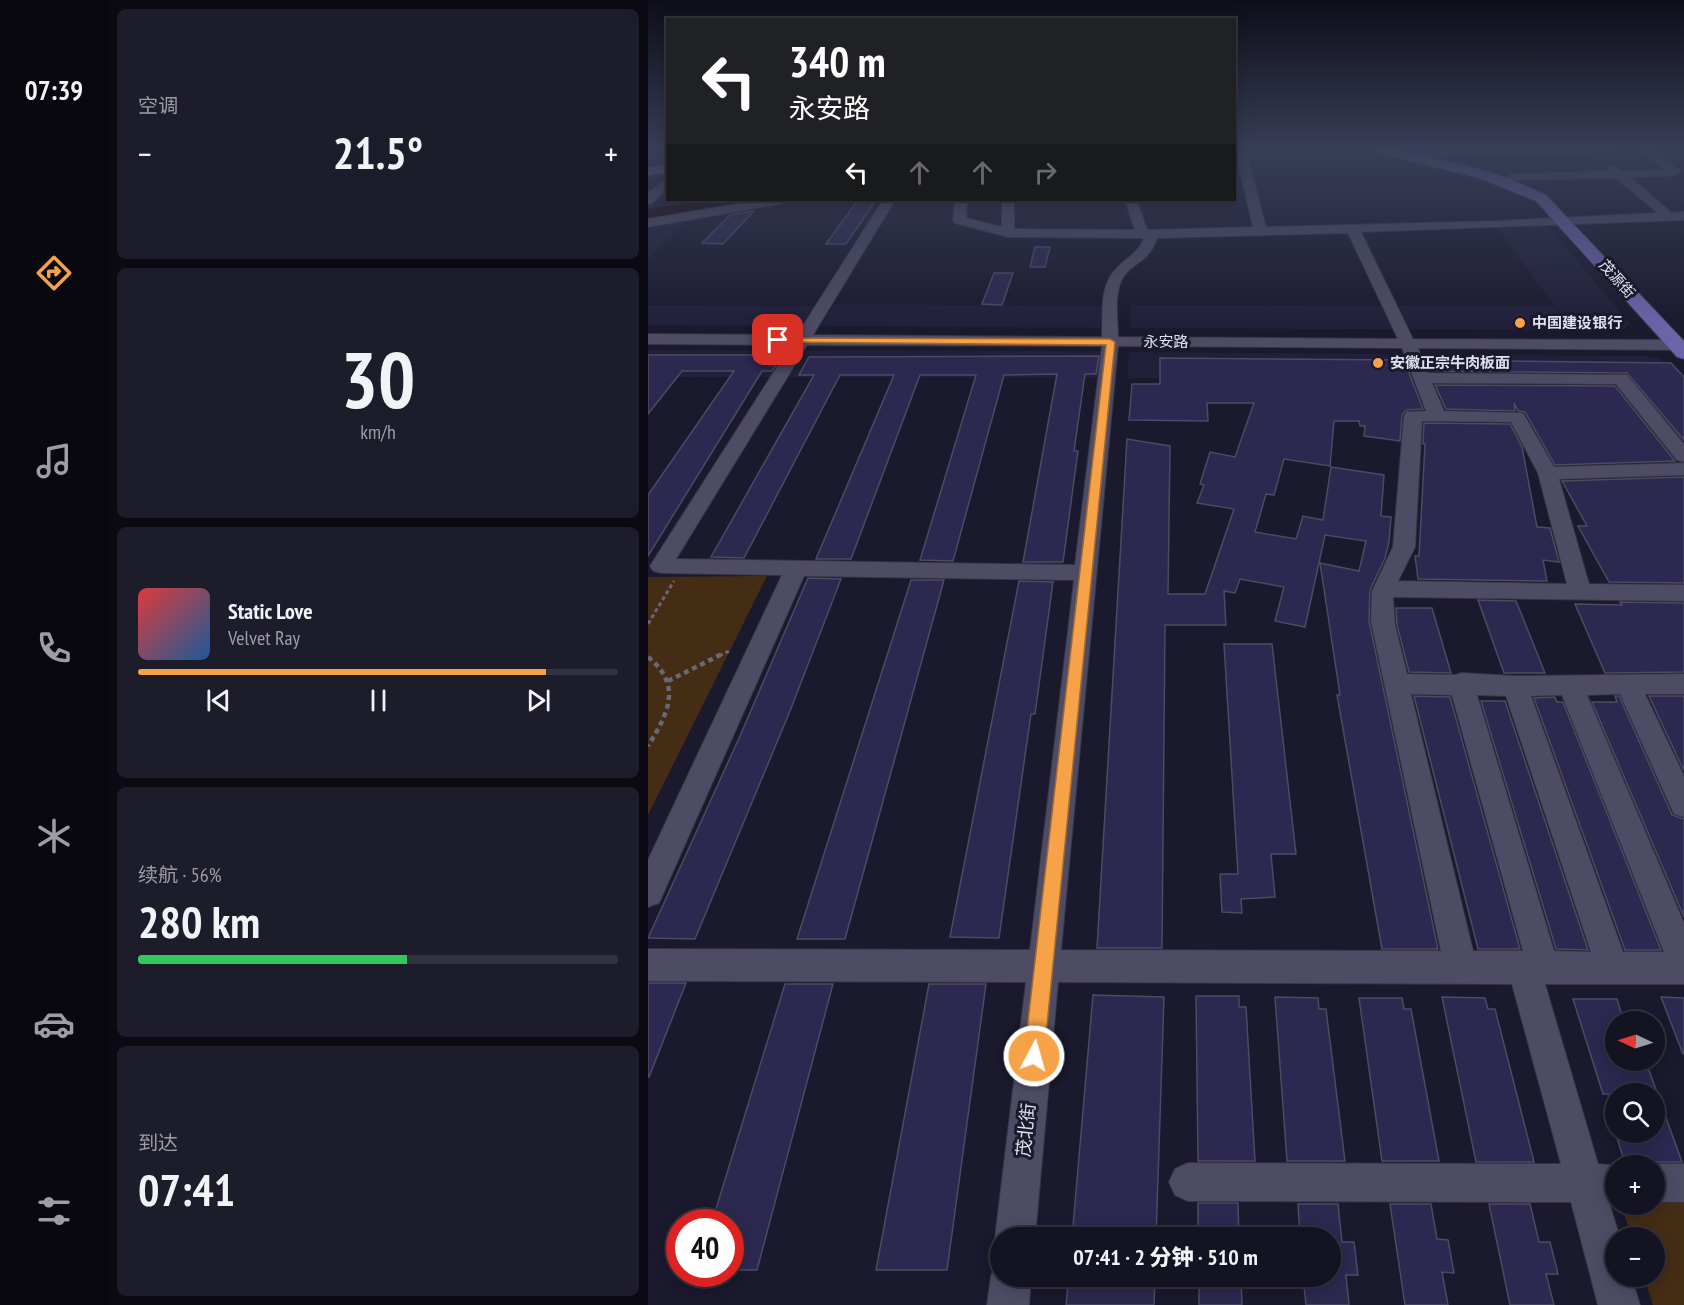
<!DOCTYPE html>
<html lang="zh">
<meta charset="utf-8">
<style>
:root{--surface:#141322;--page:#1d1c2a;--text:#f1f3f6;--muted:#9d9ea5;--line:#333240;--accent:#f6a248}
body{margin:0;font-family:"PT Sans Narrow","Noto Sans SC",sans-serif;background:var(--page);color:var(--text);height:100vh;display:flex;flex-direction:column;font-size:22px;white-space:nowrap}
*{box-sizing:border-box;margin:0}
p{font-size:20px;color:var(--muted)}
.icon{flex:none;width:33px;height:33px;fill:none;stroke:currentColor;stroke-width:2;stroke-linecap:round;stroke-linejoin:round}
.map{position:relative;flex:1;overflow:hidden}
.details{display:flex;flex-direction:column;gap:9px;padding:9px;background:#0b0a13;width:540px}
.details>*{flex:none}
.guide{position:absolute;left:18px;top:18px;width:570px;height:183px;border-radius:0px;box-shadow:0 3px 15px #0003,0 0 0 2px var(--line);background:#202124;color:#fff;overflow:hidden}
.needle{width:39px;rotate:274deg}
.fabs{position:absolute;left:957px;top:1011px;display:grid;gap:12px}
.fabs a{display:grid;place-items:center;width:60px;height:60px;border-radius:50%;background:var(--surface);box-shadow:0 3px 15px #0003,0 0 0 2px var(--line);font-size:30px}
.speed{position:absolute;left:18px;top:1209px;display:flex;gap:12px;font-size:30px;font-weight:700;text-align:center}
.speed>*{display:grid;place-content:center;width:78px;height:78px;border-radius:50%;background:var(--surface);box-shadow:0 3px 15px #0003,0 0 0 2px var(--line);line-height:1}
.speed .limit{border:9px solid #d22;background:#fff;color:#111}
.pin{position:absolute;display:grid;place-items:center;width:51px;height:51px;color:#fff;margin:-26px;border-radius:12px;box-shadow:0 3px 9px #0006}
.me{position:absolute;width:66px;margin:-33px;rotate:6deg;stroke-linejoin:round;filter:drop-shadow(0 0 4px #0008)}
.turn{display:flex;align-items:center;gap:21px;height:126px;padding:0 24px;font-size:27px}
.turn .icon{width:78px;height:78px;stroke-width:2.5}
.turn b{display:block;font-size:42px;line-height:51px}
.lanes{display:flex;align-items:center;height:57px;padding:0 24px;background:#0003;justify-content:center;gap:30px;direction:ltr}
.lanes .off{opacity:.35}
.big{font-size:45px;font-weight:800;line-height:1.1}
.details .card{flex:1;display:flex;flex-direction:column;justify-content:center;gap:9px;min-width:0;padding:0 21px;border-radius:9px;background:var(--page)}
.details .dial{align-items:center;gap:0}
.dial b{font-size:78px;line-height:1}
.song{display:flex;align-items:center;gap:18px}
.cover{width:72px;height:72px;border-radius:9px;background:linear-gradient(135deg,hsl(0 70% 55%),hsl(210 70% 35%))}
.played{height:6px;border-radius:3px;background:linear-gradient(90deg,var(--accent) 85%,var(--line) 85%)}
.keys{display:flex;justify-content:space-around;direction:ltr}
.heat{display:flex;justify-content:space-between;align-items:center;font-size:33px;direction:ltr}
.charge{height:9px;border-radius:4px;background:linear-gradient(90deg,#34c759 56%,var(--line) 0)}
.trip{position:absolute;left:342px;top:1227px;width:351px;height:60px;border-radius:30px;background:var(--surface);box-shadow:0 3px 15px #0003,0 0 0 2px var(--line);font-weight:800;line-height:60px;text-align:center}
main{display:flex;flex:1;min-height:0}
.tab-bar{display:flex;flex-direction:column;width:108px;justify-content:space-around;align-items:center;background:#08080e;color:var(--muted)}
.tab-bar .icon{width:42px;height:42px}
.tab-bar .selected{color:var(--accent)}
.tab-bar b{font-size:27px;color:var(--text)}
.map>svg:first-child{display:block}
</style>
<main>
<nav class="tab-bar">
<b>07:39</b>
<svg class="icon selected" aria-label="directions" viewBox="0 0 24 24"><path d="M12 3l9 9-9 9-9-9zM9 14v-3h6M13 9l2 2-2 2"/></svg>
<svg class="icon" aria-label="music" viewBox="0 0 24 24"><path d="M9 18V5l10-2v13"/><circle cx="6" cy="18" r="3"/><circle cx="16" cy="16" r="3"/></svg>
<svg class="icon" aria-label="phone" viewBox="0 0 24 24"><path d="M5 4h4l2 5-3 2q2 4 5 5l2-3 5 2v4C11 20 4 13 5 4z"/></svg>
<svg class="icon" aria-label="climate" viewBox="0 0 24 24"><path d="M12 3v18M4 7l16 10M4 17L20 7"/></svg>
<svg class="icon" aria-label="car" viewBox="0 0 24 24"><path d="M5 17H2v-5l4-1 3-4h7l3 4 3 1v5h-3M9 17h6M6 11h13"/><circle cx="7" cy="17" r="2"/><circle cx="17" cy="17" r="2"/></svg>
<svg class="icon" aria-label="filters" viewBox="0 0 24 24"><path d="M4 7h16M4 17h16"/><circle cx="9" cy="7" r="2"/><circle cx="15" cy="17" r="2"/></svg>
</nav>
<section class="details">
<div class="card"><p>空调</p>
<div class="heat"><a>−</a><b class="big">21.5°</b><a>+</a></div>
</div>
<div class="card dial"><b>30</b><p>km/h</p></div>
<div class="card">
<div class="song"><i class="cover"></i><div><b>Static Love</b><p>Velvet Ray</p></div></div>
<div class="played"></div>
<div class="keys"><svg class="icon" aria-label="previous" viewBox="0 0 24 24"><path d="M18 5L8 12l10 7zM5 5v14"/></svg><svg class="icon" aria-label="pause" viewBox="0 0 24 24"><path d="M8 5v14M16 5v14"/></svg><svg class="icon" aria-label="next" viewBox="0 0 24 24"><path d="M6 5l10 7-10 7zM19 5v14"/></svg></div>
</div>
<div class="card"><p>续航 · 56%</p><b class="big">280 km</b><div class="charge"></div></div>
<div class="card"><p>到达</p><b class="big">07:41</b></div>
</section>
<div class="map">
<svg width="1036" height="1305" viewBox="0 0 1036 1305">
<rect width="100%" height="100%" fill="#1a192d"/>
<g fill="#211f39">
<path d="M43,217L0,258V226Z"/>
<path d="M898,223L982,324L975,330H924L482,328L483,305L906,306L908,308L847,224Z"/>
<path d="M186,304L315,305L455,306L452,328L173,326Z"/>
<path d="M0,305L167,306L154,326L0,325Z"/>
<path d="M0,350L457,351L454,378L0,377Z"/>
<path d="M481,352L1002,356L1013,359L1036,386V456L978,380L479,378Z"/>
</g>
<g fill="#452d15">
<path d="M119,576L0,815V577Z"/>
<path d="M1007,1194H1036V1305H1005L996,1277L1006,1276V1238L984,1237L973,1205L1006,1204Z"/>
</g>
<path fill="#130200" d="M56,200H105L0,218V209Z"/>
<g fill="#2c284f" stroke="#4c4b62" stroke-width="1.5">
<path d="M210,200H228L198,244H178Z"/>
<path d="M106,211L75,244L54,243L82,215Z"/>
<path d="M387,247H402L397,267H382Z"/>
<path d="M346,273H365L354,305L334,304Z"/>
<path d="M0,355H134L124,371H114L0,556V495L86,371H34L0,414Z"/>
<path d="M451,356L448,374H437L426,451H430L415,562H375L409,374L356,375L305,561L272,560L328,375H272L203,559H168L246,375H192L96,558L63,557L166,375H151L161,357Z"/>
<path d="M512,358L756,360L775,409L759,410L754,415L752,441L716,436L717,426H712L711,421H686L682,466L636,459L626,495L618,494L607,532L648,539L655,516L675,520L683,467L736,475L733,516L743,517L741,542L737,558L722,590L721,621L790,949H734L689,695H692L672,563L711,571L718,541L677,535L657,627L627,621L636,587L592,579L587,593L576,591L578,625H517L514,948H449L479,439L522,446L520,594H557L586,509L549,503L556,485L552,484L562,452L587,457L606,403H559L560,421L481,420L484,384H512Z"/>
<path d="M777,360L1023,363L1036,377V440L979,373L782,371Z"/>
<path d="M787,385L967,386L1027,461L907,465L877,412L870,411L866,403L867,411L798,409Z"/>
<path d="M776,423L862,424L874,447L889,527L902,528L911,562L895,560L899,581L770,579L767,556H771L777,444H775Z"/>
<path d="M1036,477V583L961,582L930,526H939L914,481Z"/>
<path d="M160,578L193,579L142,711L47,939L0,938L92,736Z"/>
<path d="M263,580H296L197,939H149Z"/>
<path d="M371,581L405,582L387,714H383L351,938L302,937Z"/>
<path d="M830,600L868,601L897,673H856Z"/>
<path d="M972,602L1036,603V672L957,673L927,604L974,605Z"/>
<path d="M748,608H784L803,673L761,672L749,625Z"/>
<path d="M576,644H624L648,854H623L627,897L593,899L594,913L574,912L572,874H590Z"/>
<path d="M766,696L802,697L872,949H830Z"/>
<path d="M967,696H971L1024,815L1036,819V917L944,702H969Z"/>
<path d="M1001,696H1036V771Z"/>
<path d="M907,697L909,702H915L1013,950H977L886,698Z"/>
<path d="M833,701H857L940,950L908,949Z"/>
<path d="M0,983H38L1,1077H0Z"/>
<path d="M137,984H185L109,1270H82V1222H64Z"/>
<path d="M281,984H338L299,1270H228Z"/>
<path d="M445,995L516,997L508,1238H424Z"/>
<path d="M548,996H591V1007H598L607,1161H550Z"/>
<path d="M627,997L670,998L671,1009H678L697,1161H639Z"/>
<path d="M794,997L837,998L840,1009H847L886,1162H828Z"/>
<path d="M1013,997L1036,998V1053L1035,1054Z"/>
<path d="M711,998H754L756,1009H763L791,1161H734Z"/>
<path d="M925,999H969L976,1022H968V1060L998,1062L1034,1162H1006L1000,1166H978L967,1132H1006V1094H955Z"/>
<path d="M550,1203H590L591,1238H550Z"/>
<path d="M650,1204H690L694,1242H706L710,1275H698L701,1305H658L655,1276H682V1238H652Z"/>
<path d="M742,1204H783L789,1239L800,1240L806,1273L794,1272L800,1305H757Z"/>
<path d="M841,1204H882L891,1242H902L910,1274H898L906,1305H862Z"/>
<path d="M421,1276H507L506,1305H418Z"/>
<path d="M551,1276H593L594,1305H551Z"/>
</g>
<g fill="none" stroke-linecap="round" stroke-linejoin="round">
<defs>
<g id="minor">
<path d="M587,149H597L618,227L848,221L1010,213L968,178L867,180L856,185L850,182L864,174L961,171V167L965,166L974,171L1017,170L992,149H1004L1032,171L1025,176L982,177L1024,213L1036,212V220L713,232L765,339L1036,340V350L770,348L780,373L979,375L1036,444V462L1029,460L968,384L784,383L796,411L875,413L906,467L1036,463V475L911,479L941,584L1036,585V601L745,597V599L747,625L759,674L807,675L813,673L867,676L1036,674V694H997L1036,776V817L1026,814L972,694L939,695L1036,923V984H897L950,1164L972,1166H968V1202H961L972,1238H968V1276H983L992,1305H950L923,1202L540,1201L527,1195L521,1182L527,1169L540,1163L913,1164L864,984L410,982L387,1238H352V1251L347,1238L378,982L0,981V949L382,950L426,580L156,576L11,903L0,907V860L134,575L13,573L5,571L2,566L143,345L0,344V334L149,335L235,200H247L165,335L454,337C455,314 451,286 468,269C479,257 490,254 496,238L360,237L307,223L305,220L307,200H319L318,218L354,227V200H366V229L487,230L477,200H489L499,230L605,227ZM700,233L750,339L470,337C470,319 465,292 476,276C488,260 501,262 509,238ZM159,345L454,346L427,565L28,559ZM470,346L754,348L778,411L759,412L756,416L745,547L724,591L723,621L793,951L413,950ZM774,421L863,422L890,473L919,584L750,581L767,547ZM763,694L804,695L875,951H825ZM829,695L858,696L943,952L906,951ZM914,695L1016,952H975L883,696Z"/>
<path d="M835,149H969L964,152L751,157L746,154L751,151Z"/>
<path d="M20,178V188L4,203L0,204V193Z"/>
<path d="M114,200H138L132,204L0,227V219Z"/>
<path d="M1006,1164H1036V1202H1006V1166H1002Z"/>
<path d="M352,1260V1276H383L381,1305H339L343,1276L349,1262Z"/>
</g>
<g id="major">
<path d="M725,149H747L820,166L862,179L898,195L1036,341V359L1029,357L888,201L831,178L727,152Z"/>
<path d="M20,164V172L0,176V168Z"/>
</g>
</defs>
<use href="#minor" stroke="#363445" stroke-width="2"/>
<use href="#major" stroke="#363445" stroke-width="2"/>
<g stroke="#686879" stroke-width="3" stroke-dasharray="4 3" stroke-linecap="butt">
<path d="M0,624L26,581"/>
<path d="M71,656L83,650"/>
</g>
<g stroke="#686879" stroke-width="4.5" stroke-dasharray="5 4" stroke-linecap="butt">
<path d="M0,657C35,685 20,714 0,746"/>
<path d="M20,681L74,654"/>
</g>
<use href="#minor" fill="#4d4c64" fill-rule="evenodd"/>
<use href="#major" fill="#6b64ab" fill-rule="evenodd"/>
</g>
<linearGradient id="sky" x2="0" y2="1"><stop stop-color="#0e0e19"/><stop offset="0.45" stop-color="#383e57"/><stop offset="1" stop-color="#383e57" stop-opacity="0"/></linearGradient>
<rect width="1036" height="331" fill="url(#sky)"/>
<path fill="#f6a248" stroke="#a0692f" stroke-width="1.5" d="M127,338L462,339L467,342L396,1056L393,1063L386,1066L379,1063L376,1056L458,345L130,342L126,340Z"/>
<g fill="#f6a248" stroke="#1a192d" stroke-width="2">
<circle cx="872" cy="323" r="6"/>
<circle cx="730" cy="363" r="6"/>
</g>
<g text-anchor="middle" stroke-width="6" stroke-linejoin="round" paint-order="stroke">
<g font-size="15" fill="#e0e0ee" stroke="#1a192d">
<text transform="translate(969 279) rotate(48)" y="5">茂源街</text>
<text x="518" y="347">永安路</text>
</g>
<g font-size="15" font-weight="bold" fill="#e0e0ee" stroke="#1a192d" text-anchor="start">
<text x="884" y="328">中国建设银行</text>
<text x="742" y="368">安徽正宗牛肉板面</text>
</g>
<g font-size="18" fill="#e0e0ee" stroke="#1a192d">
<text transform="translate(378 1130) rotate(-84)" y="6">茂北街</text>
</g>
</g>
</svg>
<div class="fabs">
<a><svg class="needle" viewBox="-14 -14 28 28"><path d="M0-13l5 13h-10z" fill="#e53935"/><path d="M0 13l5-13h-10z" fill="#9d9ea5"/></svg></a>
<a><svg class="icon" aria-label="search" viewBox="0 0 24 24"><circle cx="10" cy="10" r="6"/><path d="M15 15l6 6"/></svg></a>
<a>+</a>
<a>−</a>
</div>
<div class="speed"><div class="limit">40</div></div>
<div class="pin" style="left:130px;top:340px;background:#d93025"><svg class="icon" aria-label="arrive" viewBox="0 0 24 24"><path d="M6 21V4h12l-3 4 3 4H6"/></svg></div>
<svg class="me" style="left:386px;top:1056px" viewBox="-20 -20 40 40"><circle r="17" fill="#f6a248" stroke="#fff" stroke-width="3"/><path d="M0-11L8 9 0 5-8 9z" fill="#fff"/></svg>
<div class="trip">07:41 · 2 分钟 · 510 m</div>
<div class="guide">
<div class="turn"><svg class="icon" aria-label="left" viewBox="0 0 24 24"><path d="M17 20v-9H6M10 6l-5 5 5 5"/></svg><div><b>340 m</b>永安路</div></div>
<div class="lanes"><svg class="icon" aria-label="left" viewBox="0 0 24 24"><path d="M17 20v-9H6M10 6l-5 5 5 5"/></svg><svg class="icon off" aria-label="ahead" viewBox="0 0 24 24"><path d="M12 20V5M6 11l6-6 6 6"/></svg><svg class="icon off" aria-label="ahead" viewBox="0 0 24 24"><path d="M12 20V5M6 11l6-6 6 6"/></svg><svg class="icon off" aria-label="right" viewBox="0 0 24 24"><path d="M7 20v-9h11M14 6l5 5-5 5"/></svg></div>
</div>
</div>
</main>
